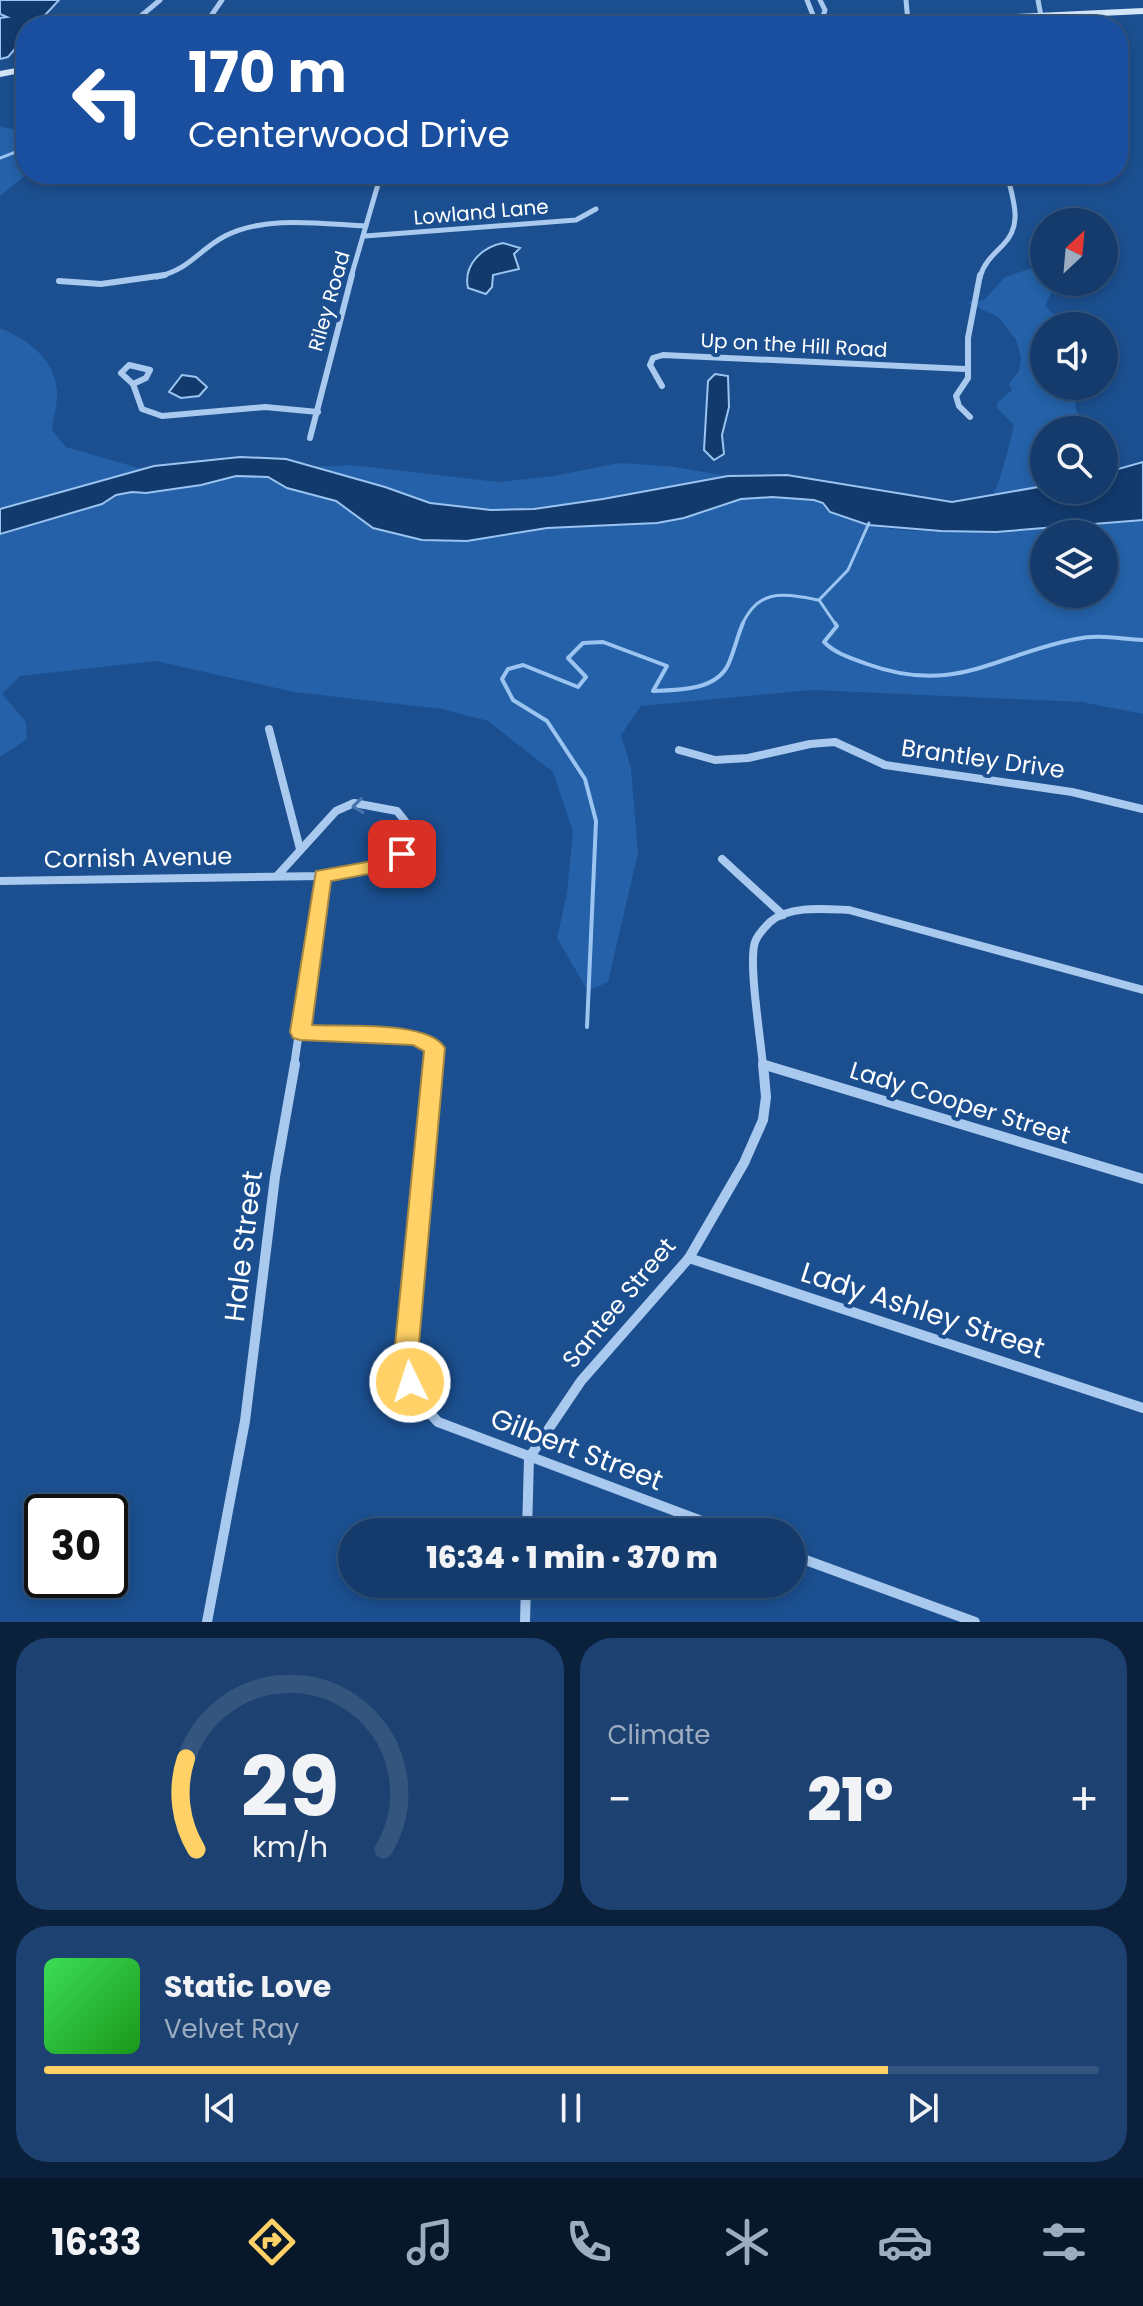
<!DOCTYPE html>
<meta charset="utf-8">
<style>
:root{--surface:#143b6b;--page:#1d4271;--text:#f1f3f6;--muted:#9dadc1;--line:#33557e;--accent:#ffd166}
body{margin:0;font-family:Poppins,sans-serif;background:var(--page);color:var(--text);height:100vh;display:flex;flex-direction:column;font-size:30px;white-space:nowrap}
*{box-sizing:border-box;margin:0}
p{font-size:26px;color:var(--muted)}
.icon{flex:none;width:44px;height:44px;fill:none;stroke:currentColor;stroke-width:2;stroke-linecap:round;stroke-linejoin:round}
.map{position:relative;height:1622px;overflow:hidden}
.side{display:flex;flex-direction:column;gap:16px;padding:16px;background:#0b203b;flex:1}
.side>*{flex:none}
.hud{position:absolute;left:16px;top:16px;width:1112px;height:168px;border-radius:32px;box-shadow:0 4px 12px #0003,0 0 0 2px var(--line);background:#1a4fa0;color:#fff;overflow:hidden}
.needle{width:52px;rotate:26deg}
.tools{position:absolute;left:1030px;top:208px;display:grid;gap:16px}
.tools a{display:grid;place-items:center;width:88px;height:88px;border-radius:50%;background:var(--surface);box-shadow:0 4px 12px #0003,0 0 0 2px var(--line);font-size:40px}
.speed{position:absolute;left:24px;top:1494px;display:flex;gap:16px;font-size:40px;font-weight:700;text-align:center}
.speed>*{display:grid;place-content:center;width:104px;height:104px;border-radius:50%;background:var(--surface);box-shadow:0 4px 12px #0003,0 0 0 2px var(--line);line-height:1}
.speed .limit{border:4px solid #111;border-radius:12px;background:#fff;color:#111}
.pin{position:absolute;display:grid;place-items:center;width:68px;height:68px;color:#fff;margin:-34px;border-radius:16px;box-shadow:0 4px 12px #0006}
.me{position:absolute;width:88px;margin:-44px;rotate:356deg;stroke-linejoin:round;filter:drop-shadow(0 0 6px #0008)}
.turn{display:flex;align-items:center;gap:28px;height:168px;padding:0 40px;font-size:36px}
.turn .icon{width:104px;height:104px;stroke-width:2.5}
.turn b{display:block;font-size:56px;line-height:68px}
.big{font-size:60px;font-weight:800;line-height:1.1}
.side .tile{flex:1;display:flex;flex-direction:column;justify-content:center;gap:12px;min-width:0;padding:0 28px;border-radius:32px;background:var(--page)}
.side .dial{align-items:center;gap:0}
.dial svg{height:208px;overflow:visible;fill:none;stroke:var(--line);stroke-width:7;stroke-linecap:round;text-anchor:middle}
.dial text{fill:var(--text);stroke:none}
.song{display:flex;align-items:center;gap:24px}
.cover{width:96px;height:96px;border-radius:12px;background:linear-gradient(135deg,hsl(130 70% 55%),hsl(120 70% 35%))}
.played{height:8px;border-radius:4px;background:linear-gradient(90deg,var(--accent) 80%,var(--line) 80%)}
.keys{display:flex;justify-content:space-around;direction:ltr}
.heat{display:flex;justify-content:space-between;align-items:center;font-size:44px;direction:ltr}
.side .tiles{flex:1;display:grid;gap:16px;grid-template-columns:1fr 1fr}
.tile:last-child{grid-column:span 2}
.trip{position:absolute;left:338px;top:1518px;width:468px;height:80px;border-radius:40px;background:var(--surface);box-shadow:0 4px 12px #0003,0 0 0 2px var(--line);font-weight:800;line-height:80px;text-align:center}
.dock{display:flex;height:128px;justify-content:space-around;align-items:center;background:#08182b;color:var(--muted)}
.dock .icon{width:56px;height:56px}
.dock .selected{color:var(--accent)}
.dock b{font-size:36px;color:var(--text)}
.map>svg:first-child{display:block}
</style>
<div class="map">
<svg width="1143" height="1622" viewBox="0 0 1143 1622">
<rect width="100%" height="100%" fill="#1b4f8f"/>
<g fill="#2461a8" fill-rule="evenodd">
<path d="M0,127L26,131L27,174L0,196Z"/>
<path d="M1044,264V282H1056L1045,306L1066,326H1044V386H1074L1076,411L1091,430H1044V486L993,496C1003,472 1008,449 1014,425L997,408L998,402L1012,390L1009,384L1019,371L1021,358L1016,340L998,317L966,302L984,300L1005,277Z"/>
<path d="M0,328C28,340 54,358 57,391C58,403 53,418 52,430L66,447L142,469L194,472L352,465L498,482L554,476L619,463L668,466L728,476L823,503C863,553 1080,524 1143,520V714L1082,702L812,690L641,706L621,735L631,768L638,853L608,982L588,991L557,938L567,893L573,831L553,772L488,721L442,709L294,692L156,661L20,676L2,694L26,722L27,739L0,757ZM1044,534H1104V594H1044Z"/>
</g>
<g fill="#123a6d" stroke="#9cc4f0" stroke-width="2">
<path d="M0,0H59L35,26H26V36L8,57L0,59V18L7,17L0,14Z"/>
<path d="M503,243L520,248L514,254L519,269L493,275L492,287L486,294L468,288C463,265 482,247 503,243Z"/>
<path d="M715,374L728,376L729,407L722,435L724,454L714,460L704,450L708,381Z"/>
<path d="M182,375L196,377L207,387L199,396L181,398L169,392Z"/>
<path d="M240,457L286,459L385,487L430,503L491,510L534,509L603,499L728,476L787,475L952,502L1044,486V490H1104V473L1143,462V520L996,532L941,531L868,525L830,512L823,503L814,500L772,497L741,499L684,518L657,523L547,528L467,541L422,540L373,528L336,501L287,488L268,477L236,476L201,485L146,493L132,492L116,495L102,504L0,534V509L154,466Z"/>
</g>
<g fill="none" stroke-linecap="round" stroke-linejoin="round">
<g stroke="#9cc4f0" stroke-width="3">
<path d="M0,158L26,148"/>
<path d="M819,600L848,570L869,523"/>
<path d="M742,625C759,587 784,594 819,600L836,625"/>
</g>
<g stroke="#9cc4f0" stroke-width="4">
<path d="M835,623L837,626L824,642C836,654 851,658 867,664C956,696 994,655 1076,639C1099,634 1120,639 1143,640"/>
<path d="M587,1027L596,821L585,779L547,721L513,700L502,679L508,669L523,665L578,687L586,677L568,658L583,643L603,642L667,666L653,691C677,690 715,691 728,665C734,652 737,637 743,623"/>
</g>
<g stroke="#a9c9ee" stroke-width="5">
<path d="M807,0L815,20L820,23"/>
<path d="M820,0L825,10L820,26"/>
<path d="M906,0L908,22"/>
<path d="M1038,0L1041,16"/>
<path d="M129,26L160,0"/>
<path d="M204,26L222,0"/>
<path d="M365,236L576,220L596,209"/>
<path d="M157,277C192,268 197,251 225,236C266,215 322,224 366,226"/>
<path d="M351,277L381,174"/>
<path d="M980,277C984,263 992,256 1002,246C1024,225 1013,200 1007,174"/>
</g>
<g stroke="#a9c9ee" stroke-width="6">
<path d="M59,281L101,284L165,275"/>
<path d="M129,365L150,370L146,378L133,384L121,373Z"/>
<path d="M133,384L142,409L162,416L265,407L318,412"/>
<path d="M662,386L650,365L653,358L663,355L965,369"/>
<path d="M970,417L959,406L956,396L968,378V338L980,275"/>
<path d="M310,438L352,275"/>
</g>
<g stroke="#a9c9ee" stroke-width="8">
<path d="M269,729L300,849"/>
<path d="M679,750L715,760L748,758L810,744L835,742L885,765L1072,792L1143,809"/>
<path d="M722,859L783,915"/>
<path d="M0,881L322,876L388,864L402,854L408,836L405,821L397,811L354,803L336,811L277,876"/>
<path d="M300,1032L417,1037L435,1048L433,1066"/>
<path d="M294,1066L322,876"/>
<path d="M763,1066C761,1041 748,962 755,942C757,936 766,926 770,922C789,905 826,909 849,910L1143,990"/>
</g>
<g stroke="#a9c9ee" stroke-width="10">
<path d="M434,1064L405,1366L415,1397L438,1422L731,1532"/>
<path d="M765,1065L1143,1179"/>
<path d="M689,1258L1143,1408"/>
<path d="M527,1532L529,1458L581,1381L689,1258L744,1163L763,1120L766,1097L763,1064"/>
<path d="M792,1555L975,1622"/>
<path d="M207,1622L245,1421L275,1177L295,1064"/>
<path d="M525,1622L526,1584"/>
</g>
<g fill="#d6e6fa" fill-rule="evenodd">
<path d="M1143,8V14L887,26H824L829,23Z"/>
<path d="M26,66V72L0,77V71Z"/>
</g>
</g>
<defs><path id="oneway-chevron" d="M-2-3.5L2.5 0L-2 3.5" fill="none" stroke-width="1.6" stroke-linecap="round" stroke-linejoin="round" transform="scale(2)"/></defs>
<use stroke="#4674ac" href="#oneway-chevron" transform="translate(358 806) rotate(173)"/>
<path fill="#ffd166" stroke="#a68842" stroke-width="2" d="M402,847L411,854L395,869L331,881L312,1025C342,1027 429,1020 445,1048L417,1366L422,1382L418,1389L410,1392L401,1389L393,1366L424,1051L413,1045L300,1040L293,1038L290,1032L316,871L383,859Z"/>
<g text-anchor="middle" stroke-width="8" stroke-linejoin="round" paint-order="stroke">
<g font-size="20" fill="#fff" stroke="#1b4f8f">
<text transform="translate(481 212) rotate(-5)" y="7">Lowland Lane</text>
<text transform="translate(329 301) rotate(-74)" y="7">Riley Road</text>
<text transform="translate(794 345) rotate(3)" y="7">Up on the Hill Road</text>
</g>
<g font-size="24" fill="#fff" stroke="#1b4f8f">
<text transform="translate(983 759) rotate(8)" y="8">Brantley Drive</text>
<text transform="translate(138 858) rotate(-1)" y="8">Cornish Avenue</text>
<text transform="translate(960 1103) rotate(17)" y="8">Lady Cooper Street</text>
<text transform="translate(619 1303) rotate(-50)" y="8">Santee Street</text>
</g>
<g font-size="28" fill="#fff" stroke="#1b4f8f">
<text transform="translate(243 1246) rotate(-83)" y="10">Hale Street</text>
<text transform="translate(923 1310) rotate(18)" y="10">Lady Ashley Street</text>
<text transform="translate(577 1449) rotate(21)" y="10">Gilbert Street</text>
</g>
</g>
</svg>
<div class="tools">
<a><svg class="needle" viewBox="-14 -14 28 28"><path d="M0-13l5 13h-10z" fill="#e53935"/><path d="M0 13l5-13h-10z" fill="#9dadc1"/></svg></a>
<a><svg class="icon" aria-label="sound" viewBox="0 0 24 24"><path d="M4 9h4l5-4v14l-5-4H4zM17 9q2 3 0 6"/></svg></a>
<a><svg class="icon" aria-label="search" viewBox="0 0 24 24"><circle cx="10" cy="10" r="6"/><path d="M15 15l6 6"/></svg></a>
<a><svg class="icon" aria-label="layers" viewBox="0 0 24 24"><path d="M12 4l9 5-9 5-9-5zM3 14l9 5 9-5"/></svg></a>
</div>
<div class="speed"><div class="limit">30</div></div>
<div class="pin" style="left:402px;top:854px;background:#d93025"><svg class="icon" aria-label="arrive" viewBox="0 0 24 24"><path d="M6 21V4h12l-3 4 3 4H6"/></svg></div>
<svg class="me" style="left:410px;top:1382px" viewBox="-20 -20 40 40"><circle r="17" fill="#ffd166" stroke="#fff" stroke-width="3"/><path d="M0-11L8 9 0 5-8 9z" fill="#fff"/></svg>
<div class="trip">16:34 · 1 min · 370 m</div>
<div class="hud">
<div class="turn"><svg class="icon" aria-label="left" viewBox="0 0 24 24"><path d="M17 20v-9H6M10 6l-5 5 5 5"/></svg><div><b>170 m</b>Centerwood Drive</div></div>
</div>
</div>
<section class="side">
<div class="tiles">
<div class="tile dial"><svg viewBox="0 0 100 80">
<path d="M14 69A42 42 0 1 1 86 69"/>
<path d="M14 69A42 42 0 0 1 10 34" stroke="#ffd166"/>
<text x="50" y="56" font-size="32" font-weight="700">29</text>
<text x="50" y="72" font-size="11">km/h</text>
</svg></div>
<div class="tile"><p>Climate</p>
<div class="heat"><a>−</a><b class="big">21°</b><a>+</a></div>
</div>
<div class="tile">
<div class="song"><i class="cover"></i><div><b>Static Love</b><p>Velvet Ray</p></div></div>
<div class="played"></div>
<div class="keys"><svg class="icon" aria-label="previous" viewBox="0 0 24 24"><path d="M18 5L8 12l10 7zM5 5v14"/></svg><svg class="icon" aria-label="pause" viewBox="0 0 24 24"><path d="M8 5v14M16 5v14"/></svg><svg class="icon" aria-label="next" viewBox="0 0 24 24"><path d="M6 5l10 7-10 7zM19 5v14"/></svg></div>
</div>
</div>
</section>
<nav class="dock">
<b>16:33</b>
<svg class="icon selected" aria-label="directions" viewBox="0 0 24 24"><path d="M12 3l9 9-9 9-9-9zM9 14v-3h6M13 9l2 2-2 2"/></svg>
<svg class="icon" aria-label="music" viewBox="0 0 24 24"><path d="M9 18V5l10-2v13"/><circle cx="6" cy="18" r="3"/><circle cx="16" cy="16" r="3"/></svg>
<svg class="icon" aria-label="phone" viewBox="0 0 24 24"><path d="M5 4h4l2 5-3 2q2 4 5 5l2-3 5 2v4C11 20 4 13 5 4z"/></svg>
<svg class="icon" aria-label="climate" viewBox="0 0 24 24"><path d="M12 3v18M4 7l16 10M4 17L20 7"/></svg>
<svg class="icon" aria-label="car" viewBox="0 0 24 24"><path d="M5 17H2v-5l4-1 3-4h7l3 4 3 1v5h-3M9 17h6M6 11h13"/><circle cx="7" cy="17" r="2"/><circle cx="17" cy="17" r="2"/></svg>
<svg class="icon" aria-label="filters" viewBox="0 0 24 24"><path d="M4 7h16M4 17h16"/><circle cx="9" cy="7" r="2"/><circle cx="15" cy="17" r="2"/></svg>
</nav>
